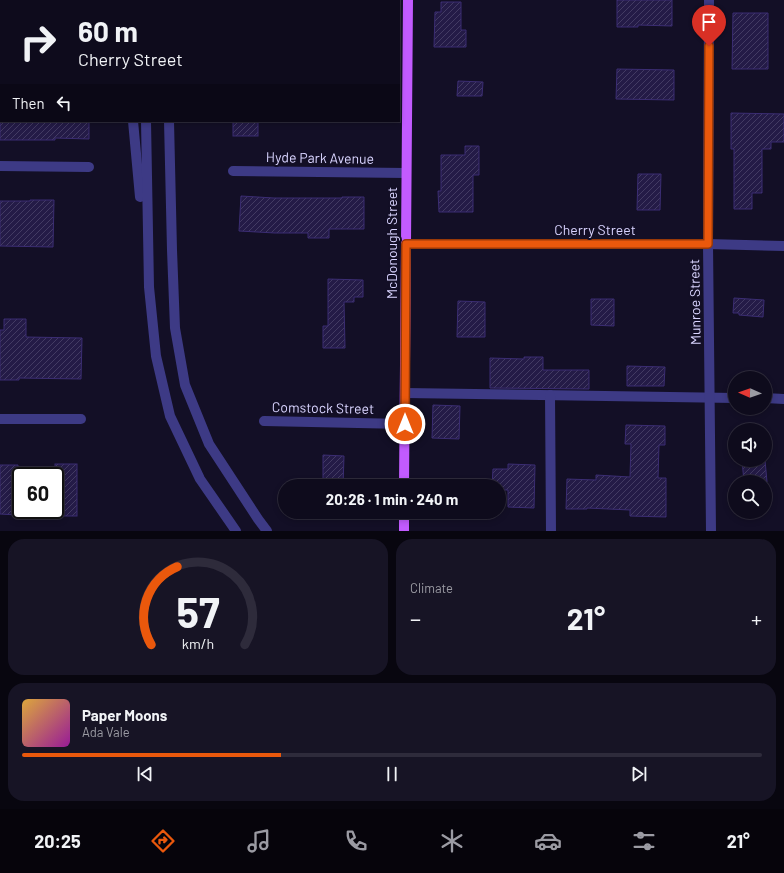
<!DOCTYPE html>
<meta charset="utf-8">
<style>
:root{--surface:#0e0b1c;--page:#171425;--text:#f1f3f6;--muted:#9b9ba3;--line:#2e2b3b;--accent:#ea580c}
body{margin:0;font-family:Barlow,sans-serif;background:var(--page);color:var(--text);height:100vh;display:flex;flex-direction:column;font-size:15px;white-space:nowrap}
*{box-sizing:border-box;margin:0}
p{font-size:13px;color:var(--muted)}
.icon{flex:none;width:22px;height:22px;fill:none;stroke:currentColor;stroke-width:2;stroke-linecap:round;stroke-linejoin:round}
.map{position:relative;height:531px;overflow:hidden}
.drawer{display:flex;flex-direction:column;gap:8px;padding:8px;background:#08060f;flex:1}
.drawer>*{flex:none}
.hud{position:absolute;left:0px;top:0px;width:400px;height:122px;box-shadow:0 2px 6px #0003,0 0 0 1px var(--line);background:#0e0b1c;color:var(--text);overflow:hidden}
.needle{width:26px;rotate:272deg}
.controls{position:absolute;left:728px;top:371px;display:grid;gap:8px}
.controls a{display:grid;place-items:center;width:44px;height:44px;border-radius:50%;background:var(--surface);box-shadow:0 2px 6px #0003,0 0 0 1px var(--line);font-size:20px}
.speed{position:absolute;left:12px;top:467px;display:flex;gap:8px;font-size:20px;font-weight:700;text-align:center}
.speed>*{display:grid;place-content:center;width:52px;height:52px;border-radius:50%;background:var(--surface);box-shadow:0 2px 6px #0003,0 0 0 1px var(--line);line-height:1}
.speed .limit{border:2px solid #111;border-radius:6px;background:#fff;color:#111}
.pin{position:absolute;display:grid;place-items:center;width:34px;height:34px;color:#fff;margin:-41px -17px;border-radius:50% 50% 50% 0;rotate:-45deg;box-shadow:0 0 4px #0007}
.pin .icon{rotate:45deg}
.me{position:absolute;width:44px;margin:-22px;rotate:0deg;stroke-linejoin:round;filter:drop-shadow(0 0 3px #0008)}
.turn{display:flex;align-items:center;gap:14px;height:84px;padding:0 12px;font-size:18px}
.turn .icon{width:52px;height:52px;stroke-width:2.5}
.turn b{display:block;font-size:28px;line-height:34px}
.then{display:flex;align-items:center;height:38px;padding:0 12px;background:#0003;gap:8px;font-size:15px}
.big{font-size:30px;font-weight:700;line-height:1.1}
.drawer .widget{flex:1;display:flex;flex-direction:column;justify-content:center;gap:6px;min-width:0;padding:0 14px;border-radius:16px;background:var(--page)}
.drawer .dial{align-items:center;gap:0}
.dial svg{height:104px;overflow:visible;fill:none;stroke:var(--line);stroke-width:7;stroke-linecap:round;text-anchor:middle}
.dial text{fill:var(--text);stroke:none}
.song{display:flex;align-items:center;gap:12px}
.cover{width:48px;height:48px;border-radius:6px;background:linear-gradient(135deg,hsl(40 70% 55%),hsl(300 70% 35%))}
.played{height:4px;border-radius:2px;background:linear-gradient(90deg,var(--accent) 35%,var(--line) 35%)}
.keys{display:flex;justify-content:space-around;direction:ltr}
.heat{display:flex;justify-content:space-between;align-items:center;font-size:22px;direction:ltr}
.drawer .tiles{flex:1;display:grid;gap:8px;grid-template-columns:1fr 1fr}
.widget:last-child{grid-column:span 2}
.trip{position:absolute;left:278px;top:479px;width:228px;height:40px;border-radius:20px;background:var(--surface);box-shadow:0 2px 6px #0003,0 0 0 1px var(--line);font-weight:700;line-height:40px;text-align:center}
.menu{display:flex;height:64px;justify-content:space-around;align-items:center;background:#06040b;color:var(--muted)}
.menu .icon{width:28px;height:28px}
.menu .active{color:var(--accent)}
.menu b{font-size:18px;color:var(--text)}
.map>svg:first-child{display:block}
</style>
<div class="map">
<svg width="784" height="531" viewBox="0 0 784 531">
<defs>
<pattern id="building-hatch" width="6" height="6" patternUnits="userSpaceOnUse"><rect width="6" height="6" fill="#241b47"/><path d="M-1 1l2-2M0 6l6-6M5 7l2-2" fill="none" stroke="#433b63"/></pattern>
</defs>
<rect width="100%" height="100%" fill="#130f26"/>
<g fill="url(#building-hatch)" stroke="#3b2d73">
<path d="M617,0H672V26L638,25V27H617Z"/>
<path d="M441,2H461V30H466V47H434L435,12H441Z"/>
<path d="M733,13H768V69H732Z"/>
<path d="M617,69L674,70V100L616,99Z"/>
<path d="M458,81L483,82L482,96H457Z"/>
<path d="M731,113L784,114V142H771V149H762V193H752V209H734V149H731Z"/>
<path d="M0,121H89V139L55,138V140H0Z"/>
<rect x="233" y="121" width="25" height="15"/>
<path d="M465,146H479V175H473V212H439L438,191H441V155H465Z"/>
<path d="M638,174H661L660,210H637Z"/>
<path d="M241,196L274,198H342V197H364V229H329V238H308V233H275L239,231Z"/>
<path d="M30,200H54L53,247L0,246V201H30Z"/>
<path d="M328,279L363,280V297H354V302H344L345,348H323V326H328Z"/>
<path d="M734,298L764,300L763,317L739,315V313H733Z"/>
<path d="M591,299H614V326L591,325Z"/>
<path d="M458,301L485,302V337H457Z"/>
<path d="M4,319H26V337L82,338L81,379L19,378V380H0V330H4Z"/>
<path d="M524,357H543V370H589V389L490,388V358L524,359Z"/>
<path d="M627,366L665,367L664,386H627Z"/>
<path d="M433,405L460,406L459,439L432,438Z"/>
<path d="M626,425L665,426V445H659L658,478H666V517L630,516V510L587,508V509H566L567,479L596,480V475L630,477L631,444H625Z"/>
<path d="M323,455L344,456L343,486H323Z"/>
<path d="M742,460H765L767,482H744Z"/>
<rect x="55" y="464" width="22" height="52"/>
<path d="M508,464L535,465L534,508L508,507V490H499V486H492L493,469H508Z"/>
<path d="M0,465H18L17,515L0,514Z"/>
</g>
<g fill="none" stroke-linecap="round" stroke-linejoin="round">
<g stroke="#3d3a85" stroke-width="10">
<path d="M405,393L735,398"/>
<path d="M550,395L551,531"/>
<path d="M765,398L784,399"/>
</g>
<g stroke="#3d3a85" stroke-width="10">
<path d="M709,0L708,244L711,531"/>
<path d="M0,166L89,167"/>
<path d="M233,171L406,173"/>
<path d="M406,244H708L784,246"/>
<path d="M0,419H81"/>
<path d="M264,421L405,424"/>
</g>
<g stroke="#3d3a85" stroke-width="10">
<path d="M113,0V1"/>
<path d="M145,0V1"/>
<path d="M167,0V1"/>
<path d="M197,1V0"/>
<path d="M133,121L140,197"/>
<path d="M146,121L149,287L156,356L170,416L200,479L236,531"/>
<path d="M169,121L172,250L175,328L185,385L209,444L258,519L267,531"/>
</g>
<g stroke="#c25bff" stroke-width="10">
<path d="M404,486L408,0"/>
<path d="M404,531V512"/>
</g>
</g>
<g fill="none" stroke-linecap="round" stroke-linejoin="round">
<defs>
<path id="route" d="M405,424L406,244H708L709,46"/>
</defs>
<use href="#route" stroke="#983908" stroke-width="10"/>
<use href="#route" stroke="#ea580c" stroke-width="7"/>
</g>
<g text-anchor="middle" stroke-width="4" stroke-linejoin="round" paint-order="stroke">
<g font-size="14" fill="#d9d4ff" stroke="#130f26">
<text transform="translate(320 158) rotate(1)" y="5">Hyde Park Avenue</text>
<text x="595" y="235">Cherry Street</text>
<text transform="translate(392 243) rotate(-90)" y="5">McDonough Street</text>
<text transform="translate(695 302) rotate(-91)" y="5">Munroe Street</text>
<text transform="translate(323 408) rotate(1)" y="5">Comstock Street</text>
</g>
</g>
</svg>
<div class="controls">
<a><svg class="needle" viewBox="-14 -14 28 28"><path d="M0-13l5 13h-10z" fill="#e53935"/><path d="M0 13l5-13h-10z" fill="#9b9ba3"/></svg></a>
<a><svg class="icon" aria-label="sound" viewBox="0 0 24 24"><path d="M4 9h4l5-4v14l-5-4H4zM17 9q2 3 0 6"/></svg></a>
<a><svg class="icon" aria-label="search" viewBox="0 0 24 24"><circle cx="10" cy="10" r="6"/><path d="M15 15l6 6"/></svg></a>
</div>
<div class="speed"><div class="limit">60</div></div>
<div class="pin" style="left:709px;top:46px;background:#d93025"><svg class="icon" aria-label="arrive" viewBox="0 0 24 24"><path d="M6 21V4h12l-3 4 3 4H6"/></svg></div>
<svg class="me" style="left:405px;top:424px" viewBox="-20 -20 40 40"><circle r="17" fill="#ea580c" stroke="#fff" stroke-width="3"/><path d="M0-11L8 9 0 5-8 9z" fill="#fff"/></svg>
<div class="trip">20:26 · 1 min · 240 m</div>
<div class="hud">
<div class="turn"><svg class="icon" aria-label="right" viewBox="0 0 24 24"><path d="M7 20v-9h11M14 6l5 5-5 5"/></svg><div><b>60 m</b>Cherry Street</div></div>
<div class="then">Then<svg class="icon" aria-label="left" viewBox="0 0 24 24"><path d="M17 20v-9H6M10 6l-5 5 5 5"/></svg></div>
</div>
</div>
<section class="drawer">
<div class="tiles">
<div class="widget dial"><svg viewBox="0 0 100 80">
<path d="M14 69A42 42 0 1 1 86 69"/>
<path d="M14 69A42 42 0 0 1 34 9" stroke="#ea580c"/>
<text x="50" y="56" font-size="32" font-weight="700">57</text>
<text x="50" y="72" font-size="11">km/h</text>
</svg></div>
<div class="widget"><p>Climate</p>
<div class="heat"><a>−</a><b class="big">21°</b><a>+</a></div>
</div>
<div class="widget">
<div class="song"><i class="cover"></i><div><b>Paper Moons</b><p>Ada Vale</p></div></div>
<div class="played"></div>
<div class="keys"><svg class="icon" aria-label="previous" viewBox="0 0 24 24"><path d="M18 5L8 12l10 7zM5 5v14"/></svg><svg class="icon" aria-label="pause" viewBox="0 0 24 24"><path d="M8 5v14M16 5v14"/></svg><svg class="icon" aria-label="next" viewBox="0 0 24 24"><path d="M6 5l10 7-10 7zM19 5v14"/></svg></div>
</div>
</div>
</section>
<nav class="menu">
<b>20:25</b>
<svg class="icon active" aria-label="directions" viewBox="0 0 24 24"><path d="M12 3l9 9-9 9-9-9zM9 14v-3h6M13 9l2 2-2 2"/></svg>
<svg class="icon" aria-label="music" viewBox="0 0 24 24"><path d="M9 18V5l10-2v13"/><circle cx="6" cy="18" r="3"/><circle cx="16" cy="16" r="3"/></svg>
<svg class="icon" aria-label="phone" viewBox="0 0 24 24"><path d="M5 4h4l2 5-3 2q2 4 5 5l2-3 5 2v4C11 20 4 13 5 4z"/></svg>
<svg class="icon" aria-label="climate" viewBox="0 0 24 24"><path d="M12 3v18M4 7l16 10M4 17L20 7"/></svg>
<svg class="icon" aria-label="car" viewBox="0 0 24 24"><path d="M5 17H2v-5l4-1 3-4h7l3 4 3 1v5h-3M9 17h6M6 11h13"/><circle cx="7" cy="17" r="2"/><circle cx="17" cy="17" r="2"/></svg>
<svg class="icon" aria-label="filters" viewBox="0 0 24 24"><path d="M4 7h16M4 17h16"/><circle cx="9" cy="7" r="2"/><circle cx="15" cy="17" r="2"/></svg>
<b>21°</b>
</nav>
